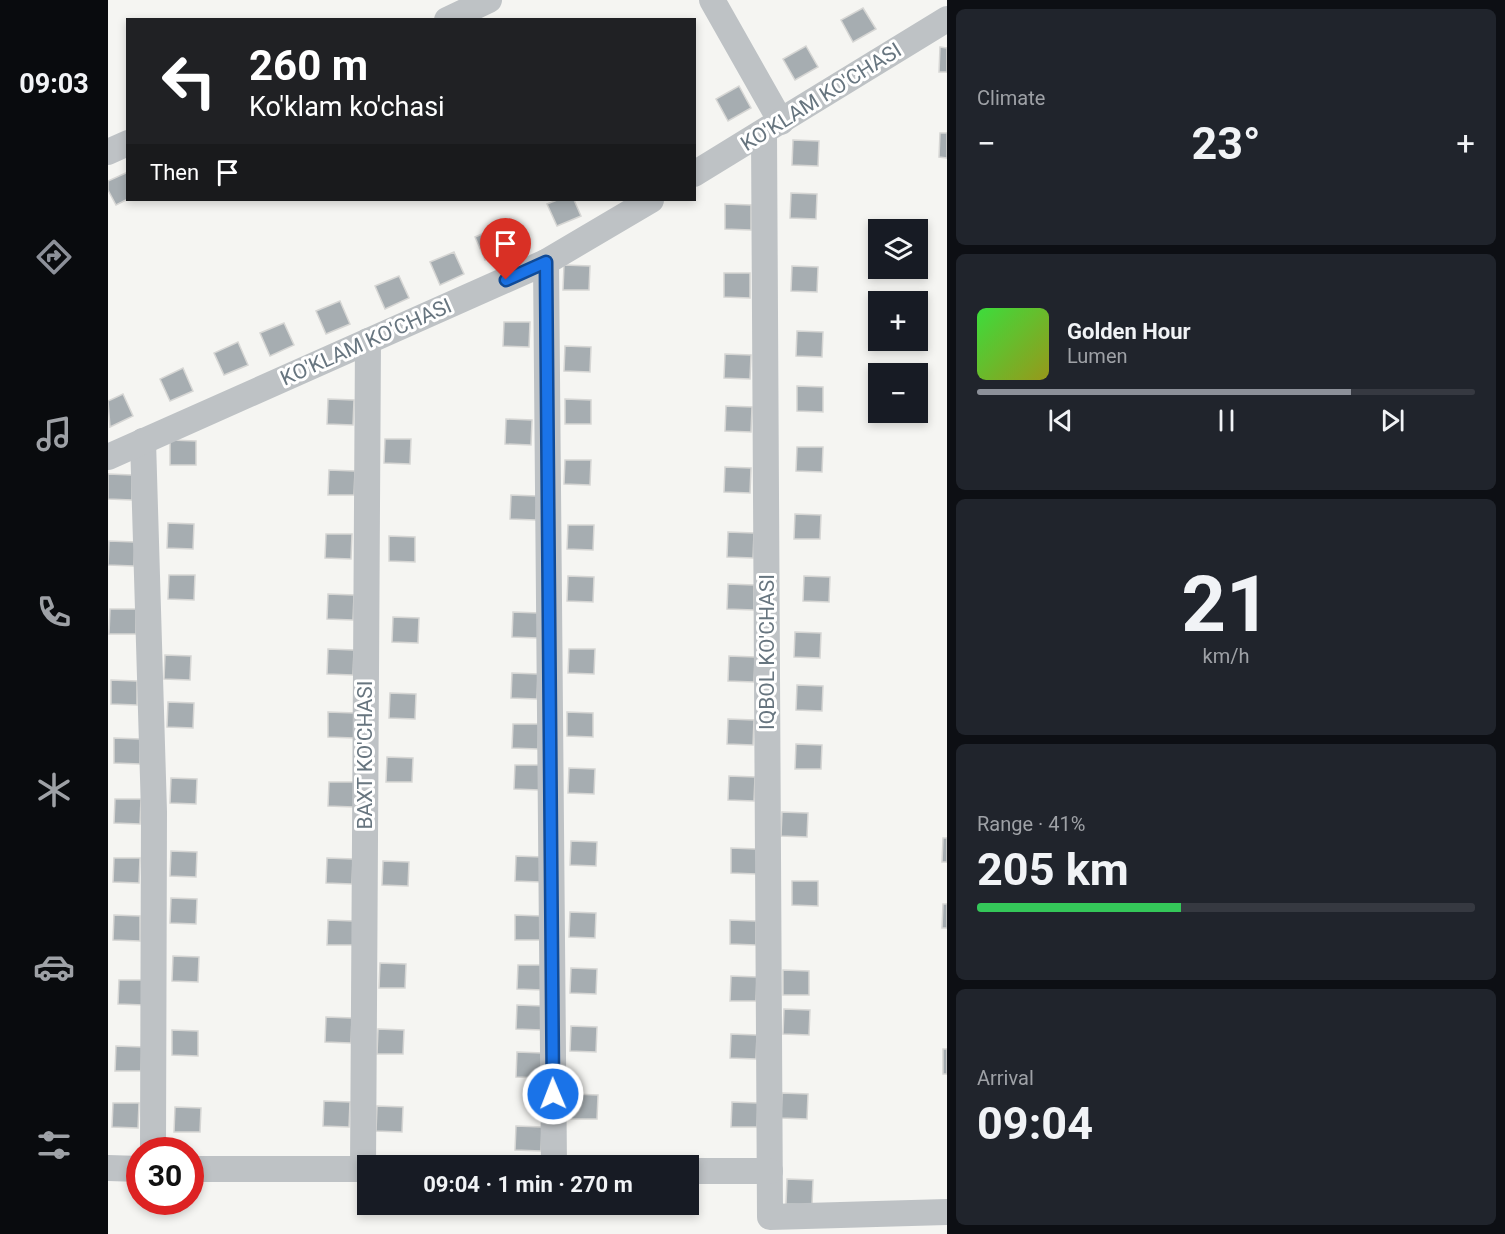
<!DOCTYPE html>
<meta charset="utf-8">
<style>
:root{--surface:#171b24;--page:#20242c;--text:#f1f3f6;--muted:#9ea1a6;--line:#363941;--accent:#8c9099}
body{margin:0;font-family:Roboto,sans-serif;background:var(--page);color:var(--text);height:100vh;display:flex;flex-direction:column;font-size:22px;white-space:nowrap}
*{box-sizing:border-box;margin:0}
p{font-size:20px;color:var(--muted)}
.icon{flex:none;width:33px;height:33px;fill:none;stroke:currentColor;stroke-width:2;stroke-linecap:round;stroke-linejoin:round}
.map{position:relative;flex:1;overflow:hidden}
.details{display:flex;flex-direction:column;gap:9px;padding:9px;background:#0d0f14;width:558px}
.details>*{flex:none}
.banner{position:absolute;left:18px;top:18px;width:570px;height:183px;border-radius:0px;box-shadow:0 3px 9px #0003;background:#202124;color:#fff;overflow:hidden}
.controls{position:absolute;left:760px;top:219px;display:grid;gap:12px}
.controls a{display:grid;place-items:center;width:60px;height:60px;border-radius:0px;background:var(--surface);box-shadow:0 3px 9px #0003;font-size:30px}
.speed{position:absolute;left:18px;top:1137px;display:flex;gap:12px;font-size:30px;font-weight:700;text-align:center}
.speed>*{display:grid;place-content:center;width:78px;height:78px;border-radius:50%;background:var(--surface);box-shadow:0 3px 9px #0003;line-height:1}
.speed .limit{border:9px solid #d22;background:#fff;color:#111}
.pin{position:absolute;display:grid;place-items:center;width:51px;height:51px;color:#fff;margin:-62px -26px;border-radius:50% 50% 50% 0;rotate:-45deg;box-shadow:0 0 6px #0007}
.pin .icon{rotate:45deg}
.me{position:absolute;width:66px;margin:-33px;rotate:359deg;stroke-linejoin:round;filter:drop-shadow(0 0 4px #0008)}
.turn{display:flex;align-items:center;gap:21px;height:126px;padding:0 24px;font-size:27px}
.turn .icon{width:78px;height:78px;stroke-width:2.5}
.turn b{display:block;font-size:42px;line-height:51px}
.then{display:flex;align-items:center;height:57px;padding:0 24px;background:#0003;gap:12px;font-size:22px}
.big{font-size:45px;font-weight:700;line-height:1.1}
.details .card{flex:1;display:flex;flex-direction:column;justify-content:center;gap:9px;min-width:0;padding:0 21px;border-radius:9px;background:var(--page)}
.details .dial{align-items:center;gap:0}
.dial b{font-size:78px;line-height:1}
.song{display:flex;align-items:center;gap:18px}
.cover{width:72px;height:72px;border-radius:9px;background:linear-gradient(135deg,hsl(120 70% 55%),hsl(60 70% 35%))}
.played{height:6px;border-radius:3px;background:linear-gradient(90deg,var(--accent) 75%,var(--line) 75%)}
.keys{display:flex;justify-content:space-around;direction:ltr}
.heat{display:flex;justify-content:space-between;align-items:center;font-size:33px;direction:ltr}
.charge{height:9px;border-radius:4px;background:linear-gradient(90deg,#34c759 41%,var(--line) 0)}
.trip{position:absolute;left:249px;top:1155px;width:342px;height:60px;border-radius:0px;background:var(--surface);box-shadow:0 3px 9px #0003;font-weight:700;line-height:60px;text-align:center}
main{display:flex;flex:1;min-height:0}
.tab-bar{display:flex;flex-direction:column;width:108px;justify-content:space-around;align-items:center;background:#090b0e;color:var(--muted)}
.tab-bar .icon{width:42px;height:42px}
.tab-bar .active{color:var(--accent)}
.tab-bar b{font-size:27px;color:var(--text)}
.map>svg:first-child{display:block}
</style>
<main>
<nav class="tab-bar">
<b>09:03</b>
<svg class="icon active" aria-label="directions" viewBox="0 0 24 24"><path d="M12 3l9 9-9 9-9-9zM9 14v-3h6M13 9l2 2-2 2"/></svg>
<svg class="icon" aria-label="music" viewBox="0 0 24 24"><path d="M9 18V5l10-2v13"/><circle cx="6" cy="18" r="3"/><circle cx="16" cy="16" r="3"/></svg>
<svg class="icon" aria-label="phone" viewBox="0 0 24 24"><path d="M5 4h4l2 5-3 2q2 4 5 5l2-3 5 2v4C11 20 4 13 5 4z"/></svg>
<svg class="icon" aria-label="climate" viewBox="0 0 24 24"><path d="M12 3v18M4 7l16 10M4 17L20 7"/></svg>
<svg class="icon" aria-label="car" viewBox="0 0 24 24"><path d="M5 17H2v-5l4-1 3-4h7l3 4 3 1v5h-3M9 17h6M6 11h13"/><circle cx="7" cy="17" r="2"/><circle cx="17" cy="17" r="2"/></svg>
<svg class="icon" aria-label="filters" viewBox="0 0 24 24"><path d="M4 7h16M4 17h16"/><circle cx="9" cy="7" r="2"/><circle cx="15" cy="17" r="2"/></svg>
</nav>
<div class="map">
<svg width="839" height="1234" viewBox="0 0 839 1234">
<rect width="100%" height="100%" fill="#f5f5f2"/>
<g fill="#a6adb1" stroke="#d6d6d4" stroke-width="1.5">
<path d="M755,8L768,29L745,42L733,20Z"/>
<path d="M698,46L710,67L687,80L675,59Z"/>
<path d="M832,47L839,48V72H831Z"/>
<path d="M631,86L643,108L620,121L608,99Z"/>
<path d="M832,133H839V158L831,157Z"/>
<path d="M685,140L711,141L710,166L684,165Z"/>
<path d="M20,172V199L8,205L0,190V181Z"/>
<path d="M683,193L709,194L708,219L682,218Z"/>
<path d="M449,200H466L473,216L449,226L439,204Z"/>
<path d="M617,204L643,205V230L617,229Z"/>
<path d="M391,227L401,250L377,260L367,237Z"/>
<path d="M346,252L356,274L332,285L322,262Z"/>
<path d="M456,265L482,266L481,290H455Z"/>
<path d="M684,266L710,267L709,292L683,291Z"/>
<path d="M616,273H642V298L616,297Z"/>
<path d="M291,276L301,298L277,309L267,286Z"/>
<path d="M232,301L242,324L218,334L208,311Z"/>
<path d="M396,322H422L421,347L395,346Z"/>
<path d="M176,323L186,345L162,356L152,333Z"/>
<path d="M689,331L715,332L714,357L688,356Z"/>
<path d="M130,342L140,365L116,375L106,353Z"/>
<path d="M457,346L483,347L482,372L456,371Z"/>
<path d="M617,354L643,355L642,379L616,378Z"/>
<path d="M75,368L85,391L62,401L52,379Z"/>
<path d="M689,386L715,387V412L689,411Z"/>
<path d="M15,394L25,416L2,427L0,401Z"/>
<path d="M220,399L246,400L245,425L219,424Z"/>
<path d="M457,399L483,400V424H457Z"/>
<path d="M618,406L644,407L643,432L617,431Z"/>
<path d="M398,419L424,420L423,445L397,444Z"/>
<path d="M277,439H303L302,464L276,463Z"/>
<path d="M62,440L88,441V465H62Z"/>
<path d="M689,447H715L714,472L688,471Z"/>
<path d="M457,460H483L482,485L456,484Z"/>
<path d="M617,467L643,468L642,493L616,492Z"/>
<path d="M221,470L247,471L246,495H220Z"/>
<path d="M0,474L24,475V500L0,499Z"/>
<path d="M403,495L429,496L428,520L402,519Z"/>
<path d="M687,514L713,515L712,539H686Z"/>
<path d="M60,523L86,524L85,549L59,548Z"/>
<path d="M460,525H486L485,550L459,549Z"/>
<path d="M620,532L646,533L645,558L619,557Z"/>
<path d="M218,534H244L243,559L217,558Z"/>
<path d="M281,536L307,537V562L281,561Z"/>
<path d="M1,541L27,542L26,566L0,565Z"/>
<path d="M61,575H87L86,600L60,599Z"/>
<path d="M460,576L486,577L485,602L459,601Z"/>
<path d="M696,576L722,577L721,602L695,601Z"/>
<path d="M620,584L646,585V610L619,609Z"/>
<path d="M220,594L246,595L245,620L219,619Z"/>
<path d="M2,609H28V634H1Z"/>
<path d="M405,612L431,613L430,638L404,637Z"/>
<path d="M285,617L311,618L310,643L284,642Z"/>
<path d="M687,632L713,633L712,658L686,657Z"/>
<path d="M220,649L246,650L245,675L219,674Z"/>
<path d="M461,649H487L486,674L460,673Z"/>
<path d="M57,655L83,656L82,680L56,679Z"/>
<path d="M621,656L647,657L646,682L620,681Z"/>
<path d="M404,673L430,674L429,699L403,698Z"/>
<path d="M3,680L29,681V705L3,704Z"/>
<path d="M689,685L715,686L714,711L688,710Z"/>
<path d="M282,693L308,694L307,719L281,718Z"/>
<path d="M60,702L86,703L85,728L59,727Z"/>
<path d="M220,712L247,713L246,738L220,737Z"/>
<path d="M459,712L485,713V737L459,736Z"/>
<path d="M620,719L646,720L645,745L619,744Z"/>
<path d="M405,724H431L430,749L404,748Z"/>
<path d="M6,738L32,739V764L6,763Z"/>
<path d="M688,744L714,745L713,769H687Z"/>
<path d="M279,757L305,758L304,782H278Z"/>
<path d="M407,765H433L432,790L406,789Z"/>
<path d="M461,768L487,769L486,794L460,793Z"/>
<path d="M621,776L647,777L646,801L620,800Z"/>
<path d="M63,778L89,779L88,804L62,803Z"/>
<path d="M221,782H247L246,807L220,806Z"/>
<path d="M7,799H33L32,824L6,823Z"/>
<path d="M674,812L700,813L699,837L673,836Z"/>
<path d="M835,838H839V862H834Z"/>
<path d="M463,841L489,842L488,866L462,865Z"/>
<path d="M623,848L649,849V874L623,873Z"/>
<path d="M63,851L89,852L88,877L62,876Z"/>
<path d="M408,856L434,857L433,882L407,881Z"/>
<path d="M6,858H32L31,883L5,882Z"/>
<path d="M219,858L245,859L244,884L218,883Z"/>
<path d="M275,861L301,862L300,886L274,885Z"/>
<path d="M684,881H710V906L684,905Z"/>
<path d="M63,898L89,899L88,924L62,923Z"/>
<path d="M835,904H839V928H834Z"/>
<path d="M462,912L488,913L487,938L461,937Z"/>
<path d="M6,915L32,916V941L5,940Z"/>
<path d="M407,915L433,916V940H407Z"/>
<path d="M220,920L246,921L245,945H219Z"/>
<path d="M622,920L648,921V945L622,944Z"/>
<path d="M65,956L91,957L90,982L64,981Z"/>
<path d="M272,963L298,964L297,988H271Z"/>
<path d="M410,965H436L435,990L409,989Z"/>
<path d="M463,968L489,969L488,994L462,993Z"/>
<path d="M675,970L701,971V995H675Z"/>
<path d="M623,976L649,977L648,1001H622Z"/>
<path d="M11,980H37L36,1005L10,1004Z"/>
<path d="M409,1005L435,1006L434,1030L408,1029Z"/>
<path d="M676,1009L702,1010L701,1035L675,1034Z"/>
<path d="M218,1017L244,1018L243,1043L217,1042Z"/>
<path d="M463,1026L489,1027L488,1052L462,1051Z"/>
<path d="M270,1029L296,1030L295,1054H269Z"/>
<path d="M64,1030L90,1031V1056L64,1055Z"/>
<path d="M623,1034L649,1035L648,1059L622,1058Z"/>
<path d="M8,1046L34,1047L33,1071H7Z"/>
<rect x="835" y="1049" width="4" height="25"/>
<path d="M409,1052L435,1053L434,1078L408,1077Z"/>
<path d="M674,1093L700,1094L699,1119L673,1118Z"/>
<path d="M464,1094L490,1095L489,1119H463Z"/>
<path d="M216,1101L242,1102L241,1127L215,1126Z"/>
<path d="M624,1102L650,1103L649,1127H623Z"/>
<path d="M5,1103H31L30,1128L4,1127Z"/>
<path d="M269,1106L295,1107L294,1132L268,1131Z"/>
<path d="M67,1107L93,1108L92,1132H66Z"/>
<path d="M408,1126L434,1127L433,1151L407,1150Z"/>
<path d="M679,1179L705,1180L704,1205L678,1204Z"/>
</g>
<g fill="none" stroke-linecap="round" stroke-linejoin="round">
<g stroke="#bec2c5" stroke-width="26">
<path d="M604,0L673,122"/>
<path d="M339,20L381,0"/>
<path d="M656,133L662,1217L839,1212"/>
<path d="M0,152L20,143"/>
<path d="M586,174L839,19"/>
<path d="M438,262L446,1166"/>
<path d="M35,441L46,812L45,1150"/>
<path d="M0,457L438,262L543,200"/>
<path d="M0,1168L32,1169"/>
<path d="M82,1169H260"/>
<path d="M255,1169L260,341"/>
<path d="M580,1171H662"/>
</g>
</g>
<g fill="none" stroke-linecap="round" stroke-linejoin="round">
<defs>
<path id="route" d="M398,280L438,262L445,1094"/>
</defs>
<use href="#route" stroke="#114b97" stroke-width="15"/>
<use href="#route" stroke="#1a73e8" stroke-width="10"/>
</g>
<g text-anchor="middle" stroke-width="6" stroke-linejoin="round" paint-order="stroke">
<g font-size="21" fill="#67757f" stroke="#fff">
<text transform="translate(713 97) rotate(-32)" y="7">KO'KLAM KO'CHASI</text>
<text transform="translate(258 342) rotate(-24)" y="7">KO'KLAM KO'CHASI</text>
<text transform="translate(659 652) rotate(-90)" y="7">IQBOL KO'CHASI</text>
<text transform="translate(257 755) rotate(-90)" y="7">BAXT KO'CHASI</text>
</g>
</g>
</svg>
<div class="controls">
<a><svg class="icon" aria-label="layers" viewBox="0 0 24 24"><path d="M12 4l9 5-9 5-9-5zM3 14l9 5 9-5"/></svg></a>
<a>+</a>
<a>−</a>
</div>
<div class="speed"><div class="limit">30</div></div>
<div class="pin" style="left:398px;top:280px;background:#d93025"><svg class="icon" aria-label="arrive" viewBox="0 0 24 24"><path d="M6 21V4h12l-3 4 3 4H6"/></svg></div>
<svg class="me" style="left:445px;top:1094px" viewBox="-20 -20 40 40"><circle r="17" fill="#1a73e8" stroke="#fff" stroke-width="3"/><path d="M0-11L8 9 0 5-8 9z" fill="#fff"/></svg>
<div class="trip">09:04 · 1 min · 270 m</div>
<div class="banner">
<div class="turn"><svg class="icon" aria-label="left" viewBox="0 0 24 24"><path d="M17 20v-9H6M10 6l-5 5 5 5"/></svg><div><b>260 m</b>Ko'klam ko'chasi</div></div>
<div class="then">Then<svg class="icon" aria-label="arrive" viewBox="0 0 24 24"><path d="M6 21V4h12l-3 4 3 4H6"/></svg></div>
</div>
</div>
<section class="details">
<div class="card"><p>Climate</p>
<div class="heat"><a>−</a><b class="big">23°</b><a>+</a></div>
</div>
<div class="card">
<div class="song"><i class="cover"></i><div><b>Golden Hour</b><p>Lumen</p></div></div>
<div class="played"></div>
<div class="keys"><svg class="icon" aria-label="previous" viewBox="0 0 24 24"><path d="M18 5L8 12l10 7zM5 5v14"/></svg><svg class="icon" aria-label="pause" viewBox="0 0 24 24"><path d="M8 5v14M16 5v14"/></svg><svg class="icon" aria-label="next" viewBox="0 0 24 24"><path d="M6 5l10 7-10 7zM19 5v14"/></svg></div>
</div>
<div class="card dial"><b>21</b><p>km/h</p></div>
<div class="card"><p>Range · 41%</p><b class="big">205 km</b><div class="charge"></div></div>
<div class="card"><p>Arrival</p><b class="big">09:04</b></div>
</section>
</main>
